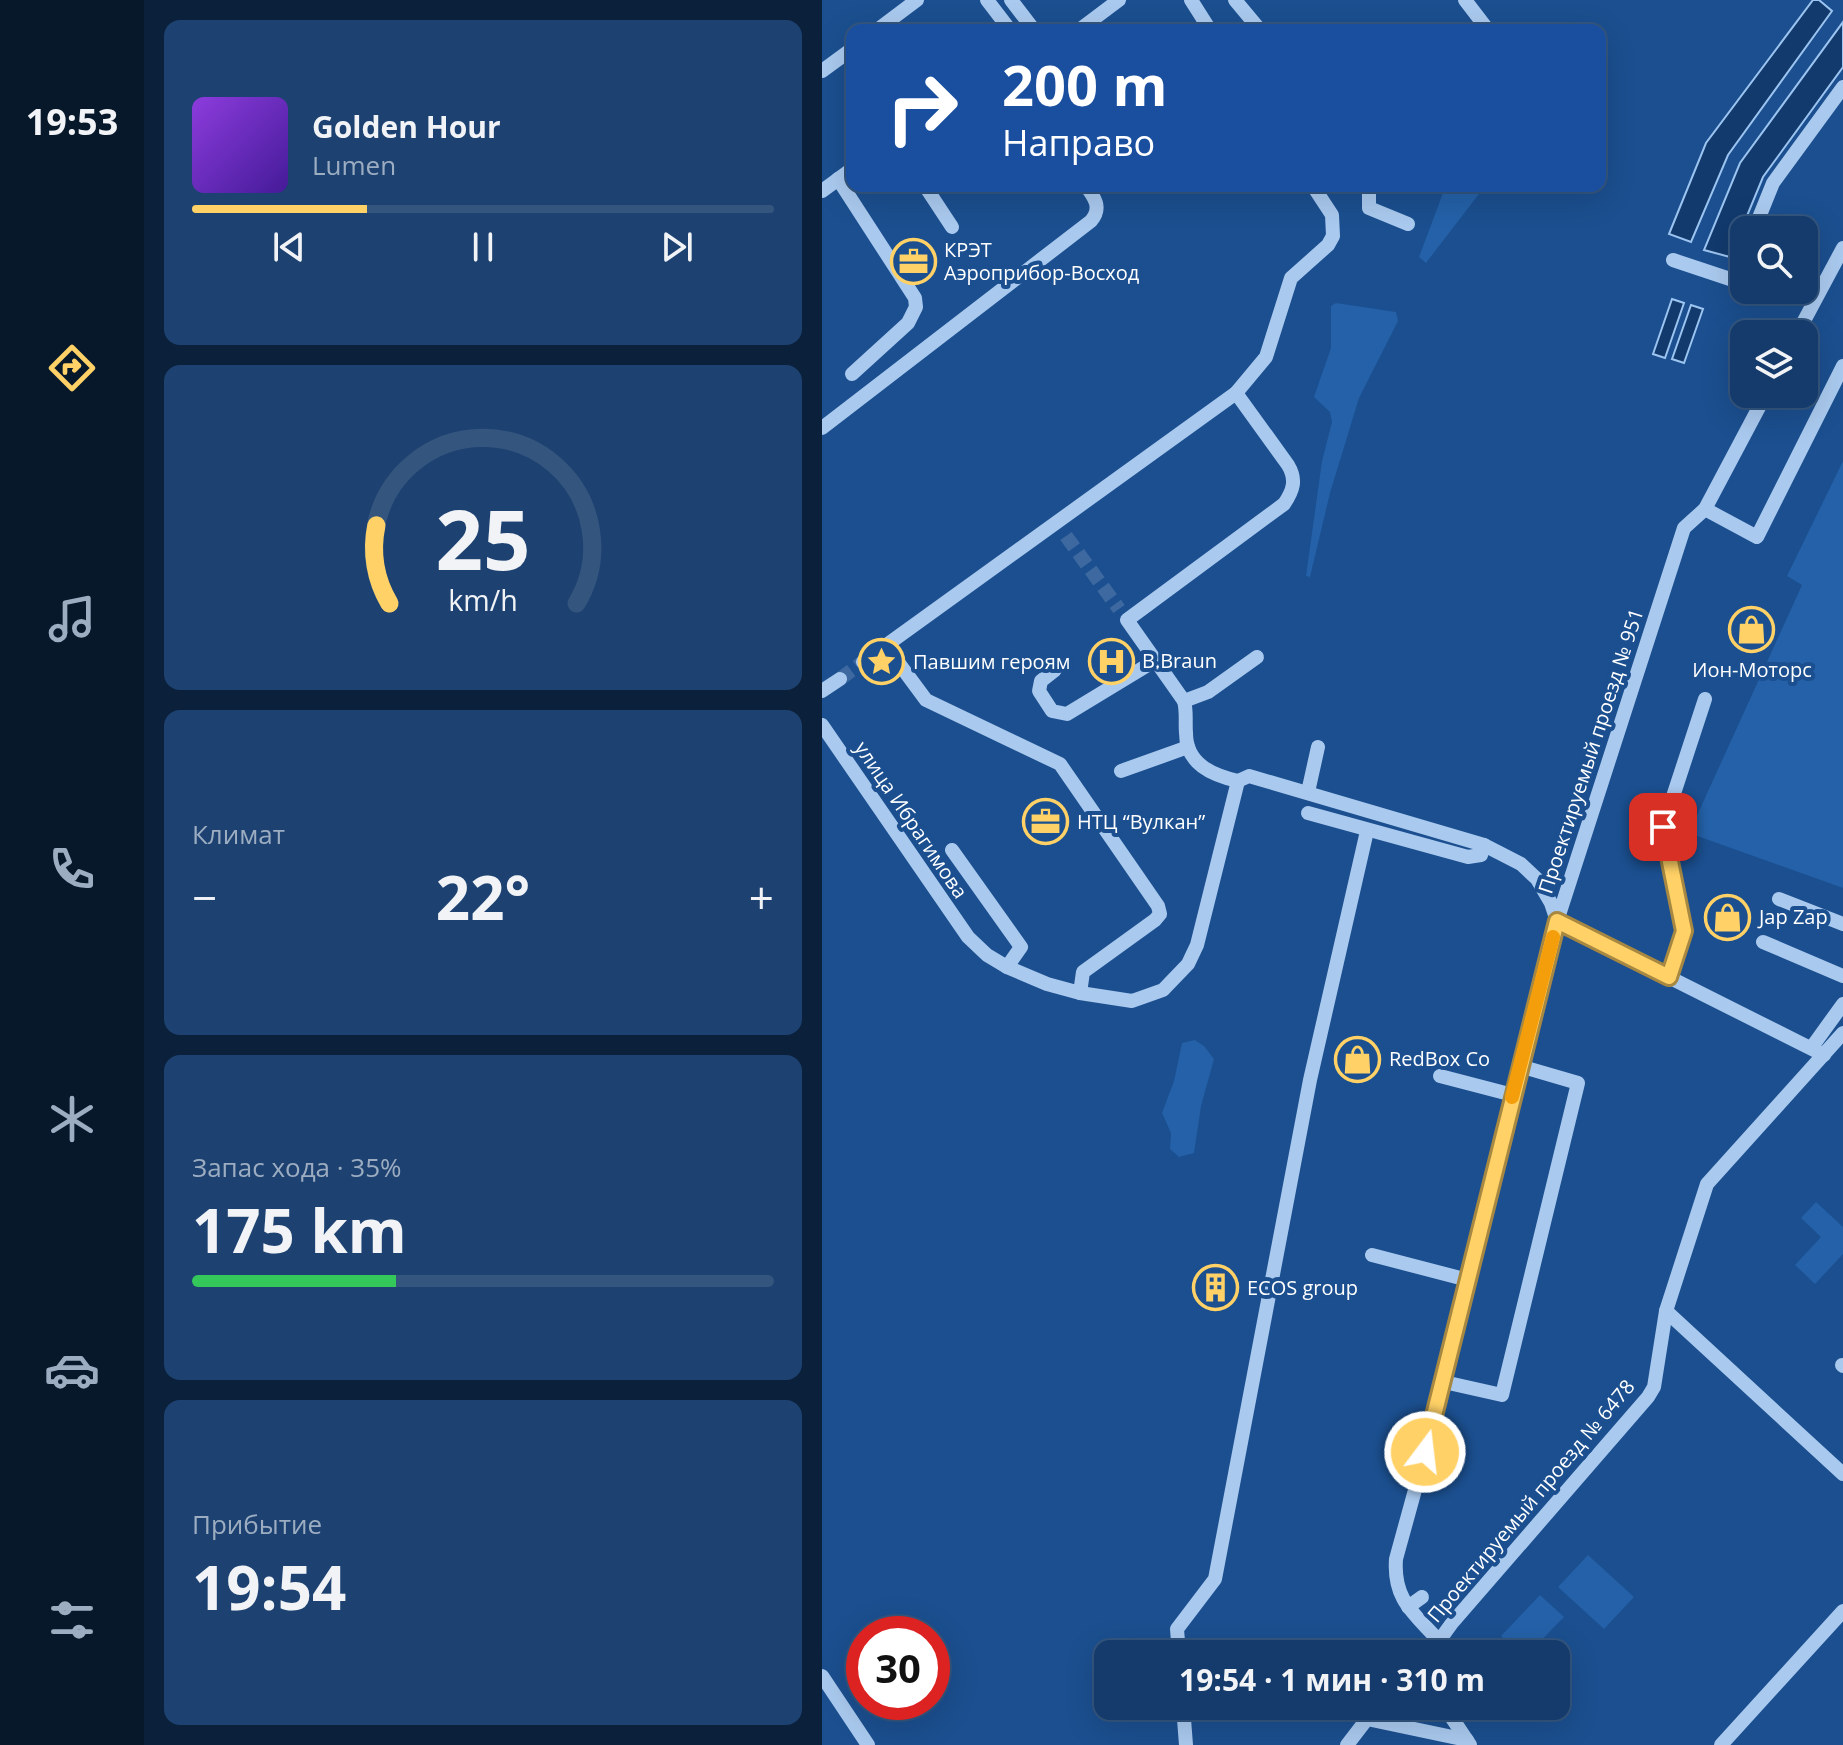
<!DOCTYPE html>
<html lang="ru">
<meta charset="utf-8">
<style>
:root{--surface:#143b6b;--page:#1d4271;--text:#f1f3f6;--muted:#9dadc1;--line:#33557e;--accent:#ffd166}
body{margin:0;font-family:"Open Sans",sans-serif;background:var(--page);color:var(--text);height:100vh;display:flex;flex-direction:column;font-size:30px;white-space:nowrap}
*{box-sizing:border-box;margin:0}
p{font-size:26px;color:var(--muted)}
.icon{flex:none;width:44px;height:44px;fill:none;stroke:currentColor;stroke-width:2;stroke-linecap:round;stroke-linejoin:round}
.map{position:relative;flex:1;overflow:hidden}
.drawer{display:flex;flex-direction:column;gap:20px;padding:20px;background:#0b203b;width:678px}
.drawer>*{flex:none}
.top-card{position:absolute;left:24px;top:24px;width:760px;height:168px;border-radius:16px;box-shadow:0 8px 32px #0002,0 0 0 2px var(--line);background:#1a4fa0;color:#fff;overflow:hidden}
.buttons{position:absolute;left:908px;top:216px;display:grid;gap:16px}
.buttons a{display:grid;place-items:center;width:88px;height:88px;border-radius:16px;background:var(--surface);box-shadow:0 8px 32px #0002,0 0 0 2px var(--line);font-size:40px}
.speed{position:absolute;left:24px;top:1616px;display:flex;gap:16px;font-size:40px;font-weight:700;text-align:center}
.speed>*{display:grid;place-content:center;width:104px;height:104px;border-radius:50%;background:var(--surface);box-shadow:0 8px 32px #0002,0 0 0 2px var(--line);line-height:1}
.speed .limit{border:12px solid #d22;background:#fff;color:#111}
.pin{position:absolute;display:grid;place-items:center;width:68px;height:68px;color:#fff;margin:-34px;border-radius:16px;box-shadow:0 4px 12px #0006}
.me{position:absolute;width:88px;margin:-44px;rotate:15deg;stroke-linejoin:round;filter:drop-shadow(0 0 6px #0008)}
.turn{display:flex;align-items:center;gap:28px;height:168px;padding:0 24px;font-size:36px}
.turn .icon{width:104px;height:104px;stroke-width:2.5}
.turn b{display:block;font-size:56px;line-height:68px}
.big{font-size:60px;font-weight:700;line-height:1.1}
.drawer .widget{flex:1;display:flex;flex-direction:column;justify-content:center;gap:12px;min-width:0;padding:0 28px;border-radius:16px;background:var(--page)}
.drawer .dial{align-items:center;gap:0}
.dial svg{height:208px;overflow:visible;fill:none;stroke:var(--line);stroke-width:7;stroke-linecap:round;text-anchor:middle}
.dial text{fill:var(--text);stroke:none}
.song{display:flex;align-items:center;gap:24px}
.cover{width:96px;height:96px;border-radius:12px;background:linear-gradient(135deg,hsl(270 70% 55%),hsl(260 70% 35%))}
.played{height:8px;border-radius:4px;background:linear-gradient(90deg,var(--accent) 30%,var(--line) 30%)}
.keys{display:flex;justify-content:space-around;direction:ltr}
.heat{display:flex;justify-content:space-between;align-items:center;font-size:44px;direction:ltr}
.charge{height:12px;border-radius:6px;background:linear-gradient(90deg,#34c759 35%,var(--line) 0)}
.trip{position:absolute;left:272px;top:1640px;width:476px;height:80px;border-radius:16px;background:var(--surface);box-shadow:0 8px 32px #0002,0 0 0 2px var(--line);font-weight:700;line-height:80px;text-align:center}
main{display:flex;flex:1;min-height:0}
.menu{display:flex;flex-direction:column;width:144px;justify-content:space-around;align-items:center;background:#08182b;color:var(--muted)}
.menu .icon{width:56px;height:56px}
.menu .selected{color:var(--accent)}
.menu b{font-size:36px;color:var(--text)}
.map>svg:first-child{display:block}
</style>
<main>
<nav class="menu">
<b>19:53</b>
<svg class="icon selected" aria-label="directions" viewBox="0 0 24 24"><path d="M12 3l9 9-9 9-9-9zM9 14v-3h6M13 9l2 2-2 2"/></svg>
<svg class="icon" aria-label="music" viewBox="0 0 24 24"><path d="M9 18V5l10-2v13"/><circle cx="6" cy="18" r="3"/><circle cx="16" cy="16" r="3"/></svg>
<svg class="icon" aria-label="phone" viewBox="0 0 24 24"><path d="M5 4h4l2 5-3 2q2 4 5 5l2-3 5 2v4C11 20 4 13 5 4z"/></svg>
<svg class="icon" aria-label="climate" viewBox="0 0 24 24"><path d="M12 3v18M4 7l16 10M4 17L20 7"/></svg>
<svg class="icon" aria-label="car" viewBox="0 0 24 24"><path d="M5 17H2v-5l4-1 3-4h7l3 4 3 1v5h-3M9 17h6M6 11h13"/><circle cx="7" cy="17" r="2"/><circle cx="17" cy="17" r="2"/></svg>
<svg class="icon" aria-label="filters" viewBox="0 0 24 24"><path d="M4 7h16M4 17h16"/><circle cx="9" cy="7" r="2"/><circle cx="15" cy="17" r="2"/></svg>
</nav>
<section class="drawer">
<div class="widget">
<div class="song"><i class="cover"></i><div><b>Golden Hour</b><p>Lumen</p></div></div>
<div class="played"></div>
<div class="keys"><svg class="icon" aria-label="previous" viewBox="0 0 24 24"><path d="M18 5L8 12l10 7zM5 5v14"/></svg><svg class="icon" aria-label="pause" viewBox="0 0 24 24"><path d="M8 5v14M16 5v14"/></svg><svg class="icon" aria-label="next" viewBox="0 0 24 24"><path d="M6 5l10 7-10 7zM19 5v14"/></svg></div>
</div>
<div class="widget dial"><svg viewBox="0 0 100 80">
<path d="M14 69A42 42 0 1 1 86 69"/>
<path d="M14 69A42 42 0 0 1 9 39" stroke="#ffd166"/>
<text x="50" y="56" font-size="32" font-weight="700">25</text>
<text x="50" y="72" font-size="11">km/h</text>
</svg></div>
<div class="widget"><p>Климат</p>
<div class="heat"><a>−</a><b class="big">22°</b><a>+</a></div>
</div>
<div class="widget"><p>Запас хода · 35%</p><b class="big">175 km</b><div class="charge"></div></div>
<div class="widget"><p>Прибытие</p><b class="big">19:54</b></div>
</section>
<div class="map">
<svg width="1021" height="1745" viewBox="0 0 1021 1745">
<rect width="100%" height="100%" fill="#1b4f8f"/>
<g fill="#2461a8">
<path d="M628,186H663L604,263L597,257L621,193Z"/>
<path d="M514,303L574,312L576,321L537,398L508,493L488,577L484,576L500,461L510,422L508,412L492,397L509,348V306Z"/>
<path d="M1021,461V888L867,833L980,585L965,576Z"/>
<path d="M373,1040L382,1046L392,1059L379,1106L372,1153L357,1157L348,1149L349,1133L340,1113L352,1081L360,1043Z"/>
<path d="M994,1202L1021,1227V1254L993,1284L973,1265L999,1237L979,1218Z"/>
<path d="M766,1555L812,1597L782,1629L736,1587Z"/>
<path d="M718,1595L742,1617L706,1654H697L679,1636Z"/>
</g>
<g fill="#123a6d" stroke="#9cc4f0" stroke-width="2">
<path d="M991,0H997L1010,11L906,155L869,242L847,234L884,143Z"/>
<path d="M1021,22V67L941,177L908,257L882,250L918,163Z"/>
<path d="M850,299L862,303L843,358L831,354Z"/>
<path d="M869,305L881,309L862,363L850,359Z"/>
</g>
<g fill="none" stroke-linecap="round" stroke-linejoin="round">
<g stroke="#3d69a0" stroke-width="14" stroke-dasharray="14 7" stroke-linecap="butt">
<path d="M244,536L297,609"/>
<path d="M18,679L41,662"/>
</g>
<g stroke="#a9c9ee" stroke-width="14">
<path d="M165,0L188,30"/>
<path d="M189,0L212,30"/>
<path d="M369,0L388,30"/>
<path d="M413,0L438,30"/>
<path d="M643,0L666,30"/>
<path d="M55,30L95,0"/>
<path d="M257,30L297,0"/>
<path d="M0,71L30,49"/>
<path d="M16,179L93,298L94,307L86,323L30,374"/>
<path d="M103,186L130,227"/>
<path d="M547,186V208L586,224"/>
<path d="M0,191L30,169"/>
<path d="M932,230L951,183L1021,87"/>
<path d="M851,260L911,280L922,253"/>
<path d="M975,334L1021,248"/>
<path d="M414,393L466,465C475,480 471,491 462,504L305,620L362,701C365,712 363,722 364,733C364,764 390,775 416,781"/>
<path d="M0,428L269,221C280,208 273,198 264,186"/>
<path d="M883,509L935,537L1021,366"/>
<path d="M64,646L104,700L238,764L336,906L338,914L333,920L261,972L258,993"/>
<path d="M41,662L414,393L444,357L469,278L506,245L511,236L510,215L491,186"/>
<path d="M233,670L219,681L217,691L230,711L245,714L334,660"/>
<path d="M0,691L18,679"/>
<path d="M362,701L386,692L435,657"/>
<path d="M0,725L146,937L165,955L185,967L225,984L258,993L310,1001L341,990L366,964L375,945L416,781L427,776L662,845L699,864L715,879L729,903L735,921L1002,1055"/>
<path d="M299,771L366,747"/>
<path d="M486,792L496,747"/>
<path d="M486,813L646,857L659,855L662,845"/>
<path d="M130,850L199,947L185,967"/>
<path d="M957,899L1021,924"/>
<path d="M941,942L1021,976"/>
<path d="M847,977L862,931L841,827L883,699"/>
<path d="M990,1047L1021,1004"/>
<path d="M618,1076L691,1095"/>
<path d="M550,1255L646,1280"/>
<path d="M844,1311L1021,1474"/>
<path d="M1020,1365L1021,1366"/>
<path d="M622,1382L680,1395L756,1083L698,1066"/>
<path d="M586,1607L600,1597"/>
<path d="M617,1641C592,1613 571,1600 574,1559L618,1399L735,921L862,528L883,509L944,394"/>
<path d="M357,1654L355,1629L393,1579L488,1080L545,831"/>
<path d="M615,1654L617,1641L630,1623L826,1397L832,1387L844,1311L885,1184L1021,1033"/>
<path d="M0,1676L46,1745"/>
<path d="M361,1706L364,1745"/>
<path d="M622,1706L648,1745"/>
<path d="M525,1745L545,1719L645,1740"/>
<path d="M899,1745L1021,1611"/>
</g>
</g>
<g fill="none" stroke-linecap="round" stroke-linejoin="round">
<defs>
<path id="route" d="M603,1452L735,921L847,977L862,931L841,827"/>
</defs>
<use href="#route" stroke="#a68842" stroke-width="20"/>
<use href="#route" stroke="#ffd166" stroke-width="14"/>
<path stroke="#f59e0b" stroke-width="14" d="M690,1097L731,937"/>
</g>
<defs>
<symbol id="office-ring" viewBox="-11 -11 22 22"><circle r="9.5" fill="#1b4f8f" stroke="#ffd166" stroke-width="1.5"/><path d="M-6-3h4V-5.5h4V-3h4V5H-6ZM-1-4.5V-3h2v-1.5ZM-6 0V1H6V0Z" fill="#ffd166"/></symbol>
<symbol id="shop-ring" viewBox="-11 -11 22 22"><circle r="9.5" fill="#1b4f8f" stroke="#ffd166" stroke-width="1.5"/><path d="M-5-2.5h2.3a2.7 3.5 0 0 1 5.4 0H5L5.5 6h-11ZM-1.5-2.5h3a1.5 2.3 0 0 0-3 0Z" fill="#ffd166"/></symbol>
<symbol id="hospital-ring" viewBox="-11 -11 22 22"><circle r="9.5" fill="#1b4f8f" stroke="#ffd166" stroke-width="1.5"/><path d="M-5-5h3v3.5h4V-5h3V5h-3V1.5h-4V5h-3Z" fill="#ffd166"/></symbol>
<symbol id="sight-ring" viewBox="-11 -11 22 22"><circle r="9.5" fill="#1b4f8f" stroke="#ffd166" stroke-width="1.5"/><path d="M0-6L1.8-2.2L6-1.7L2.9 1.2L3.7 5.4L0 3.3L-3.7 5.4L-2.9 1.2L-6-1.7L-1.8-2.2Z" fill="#ffd166"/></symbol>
<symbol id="building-ring" viewBox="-11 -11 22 22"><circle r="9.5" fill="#1b4f8f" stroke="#ffd166" stroke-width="1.5"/><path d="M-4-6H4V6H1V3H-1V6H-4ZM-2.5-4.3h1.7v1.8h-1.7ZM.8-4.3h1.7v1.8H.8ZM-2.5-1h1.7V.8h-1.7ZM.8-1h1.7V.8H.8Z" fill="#ffd166"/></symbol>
</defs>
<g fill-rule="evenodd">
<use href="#office-ring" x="66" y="236" width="51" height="51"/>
<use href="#shop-ring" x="904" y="604" width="51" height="51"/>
<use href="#hospital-ring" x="264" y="636" width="51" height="51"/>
<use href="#sight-ring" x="34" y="636" width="51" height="51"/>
<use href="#office-ring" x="198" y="796" width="51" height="51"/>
<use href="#shop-ring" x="880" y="892" width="51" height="51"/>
<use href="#shop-ring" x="510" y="1034" width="51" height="51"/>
<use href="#building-ring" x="368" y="1262" width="51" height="51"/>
</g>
<g text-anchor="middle" stroke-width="8" stroke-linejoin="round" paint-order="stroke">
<g font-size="20" fill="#fff" stroke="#1b4f8f" text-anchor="start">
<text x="122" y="257">КРЭТ<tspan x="122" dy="23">Аэроприбор-Восход</tspan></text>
<text x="320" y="668">B.Braun</text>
<text x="91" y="669">Павшим героям</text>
<text x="930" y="677" text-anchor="middle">Ион-Моторс</text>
<text x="255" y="829">НТЦ “Вулкан”</text>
<text x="937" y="924">Jap Zap</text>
<text x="567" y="1066">RedBox Co</text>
<text x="425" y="1295">ECOS group</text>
</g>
<g font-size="20" fill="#fff" stroke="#1b4f8f">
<text transform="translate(769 751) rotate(-72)" y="7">Проектируемый проезд № 951</text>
<text transform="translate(89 820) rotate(56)" y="7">улица Ибрагимова</text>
<text transform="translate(709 1501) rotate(-50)" y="7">Проектируемый проезд № 6478</text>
</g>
</g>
</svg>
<div class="buttons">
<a><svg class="icon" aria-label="search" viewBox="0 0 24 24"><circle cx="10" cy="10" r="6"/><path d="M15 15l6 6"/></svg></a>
<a><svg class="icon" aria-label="layers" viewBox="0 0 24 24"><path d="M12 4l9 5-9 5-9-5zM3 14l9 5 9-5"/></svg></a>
</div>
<div class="speed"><div class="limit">30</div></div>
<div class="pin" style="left:841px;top:827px;background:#d93025"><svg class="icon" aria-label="arrive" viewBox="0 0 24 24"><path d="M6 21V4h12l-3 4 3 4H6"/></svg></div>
<svg class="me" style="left:603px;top:1452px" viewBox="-20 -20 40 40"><circle r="17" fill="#ffd166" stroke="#fff" stroke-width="3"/><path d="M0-11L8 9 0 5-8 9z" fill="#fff"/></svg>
<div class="trip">19:54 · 1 мин · 310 m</div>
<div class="top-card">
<div class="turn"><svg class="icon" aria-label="right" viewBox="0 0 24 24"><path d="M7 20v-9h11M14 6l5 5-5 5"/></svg><div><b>200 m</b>Направо</div></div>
</div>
</div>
</main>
